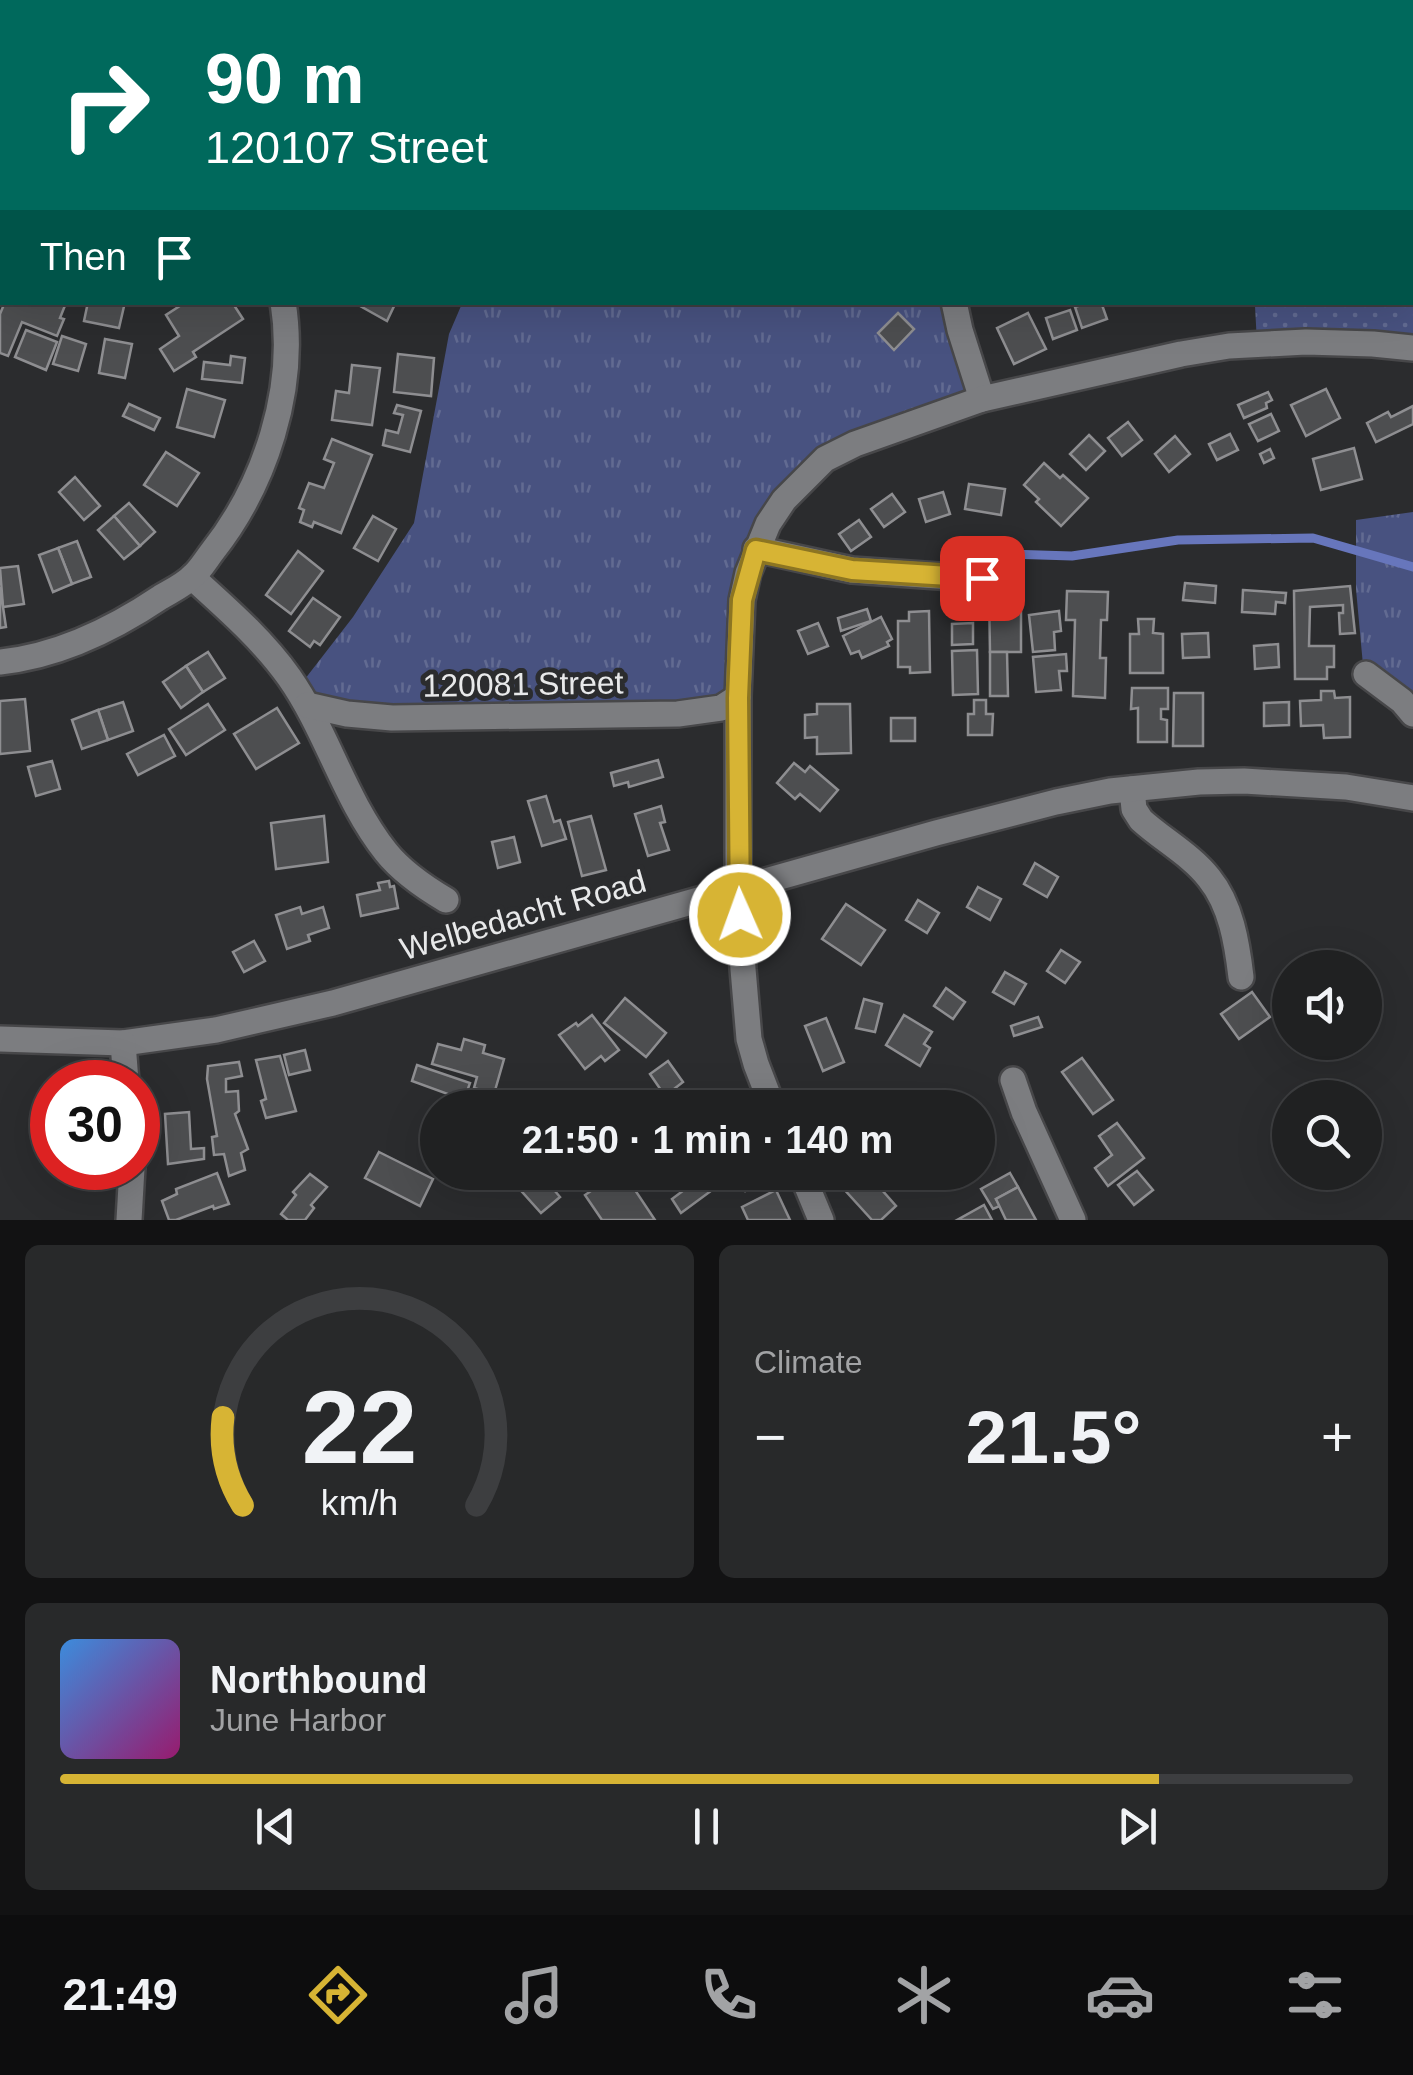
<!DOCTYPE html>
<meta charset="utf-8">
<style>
:root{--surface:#202122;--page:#28292a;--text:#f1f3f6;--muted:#a2a3a5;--line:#3d3e40;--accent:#d7b434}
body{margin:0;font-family:Helvetica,sans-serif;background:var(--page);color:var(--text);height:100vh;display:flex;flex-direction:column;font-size:38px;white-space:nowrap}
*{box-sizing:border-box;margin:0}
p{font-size:32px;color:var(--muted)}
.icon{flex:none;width:55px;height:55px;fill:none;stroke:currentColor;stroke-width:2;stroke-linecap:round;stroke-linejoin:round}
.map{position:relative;height:1220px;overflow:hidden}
.details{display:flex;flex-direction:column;gap:25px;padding:25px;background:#121213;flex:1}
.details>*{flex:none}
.guide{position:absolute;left:0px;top:0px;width:1415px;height:305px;box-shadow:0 10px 40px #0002,0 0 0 2px var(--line);background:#00695c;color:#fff;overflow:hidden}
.controls{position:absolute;left:1272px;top:950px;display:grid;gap:20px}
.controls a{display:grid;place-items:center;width:110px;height:110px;border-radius:50%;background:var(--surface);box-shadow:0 10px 40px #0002,0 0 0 2px var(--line);font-size:50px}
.speed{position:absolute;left:30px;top:1060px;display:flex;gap:20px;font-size:50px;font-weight:700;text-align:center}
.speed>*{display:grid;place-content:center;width:130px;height:130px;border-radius:50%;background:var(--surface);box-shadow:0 10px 40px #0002,0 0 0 2px var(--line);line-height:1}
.speed .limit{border:15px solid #d22;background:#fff;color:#111}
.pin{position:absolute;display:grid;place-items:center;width:85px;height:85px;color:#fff;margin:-42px;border-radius:20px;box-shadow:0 5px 15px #0006}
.me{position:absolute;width:110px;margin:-55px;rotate:358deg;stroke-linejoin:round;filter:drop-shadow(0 0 8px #0008)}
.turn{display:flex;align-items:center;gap:35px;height:210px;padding:0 40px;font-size:45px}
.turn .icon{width:130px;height:130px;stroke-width:2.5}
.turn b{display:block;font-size:70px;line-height:85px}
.then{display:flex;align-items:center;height:95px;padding:0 40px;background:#0003;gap:20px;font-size:38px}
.big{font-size:75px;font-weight:700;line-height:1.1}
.details .tile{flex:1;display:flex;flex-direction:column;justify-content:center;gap:15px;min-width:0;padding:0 35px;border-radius:15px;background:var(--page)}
.details .dial{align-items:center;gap:0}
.dial svg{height:260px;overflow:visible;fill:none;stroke:var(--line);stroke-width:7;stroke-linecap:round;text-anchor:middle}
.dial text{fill:var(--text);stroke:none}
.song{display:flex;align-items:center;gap:30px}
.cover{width:120px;height:120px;border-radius:15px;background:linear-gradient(135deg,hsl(210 70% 55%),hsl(320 70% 35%))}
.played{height:10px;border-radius:5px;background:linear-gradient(90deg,var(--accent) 85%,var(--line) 85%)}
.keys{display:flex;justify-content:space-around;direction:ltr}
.heat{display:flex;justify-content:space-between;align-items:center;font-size:55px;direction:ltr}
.details .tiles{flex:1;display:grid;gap:25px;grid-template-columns:1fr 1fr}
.tile:last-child{grid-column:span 2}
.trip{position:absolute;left:420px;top:1090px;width:575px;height:100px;border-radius:50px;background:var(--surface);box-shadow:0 10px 40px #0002,0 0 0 2px var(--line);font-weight:700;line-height:100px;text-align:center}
.menu{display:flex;height:160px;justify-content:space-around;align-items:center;background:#0d0d0e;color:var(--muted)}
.menu .icon{width:70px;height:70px}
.menu .current{color:var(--accent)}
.menu b{font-size:45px;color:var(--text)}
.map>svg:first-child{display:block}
</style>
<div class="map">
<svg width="1413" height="1220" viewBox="0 0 1413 1220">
<defs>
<pattern id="grass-tufts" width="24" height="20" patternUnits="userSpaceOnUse" patternTransform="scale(2.5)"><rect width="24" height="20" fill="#485280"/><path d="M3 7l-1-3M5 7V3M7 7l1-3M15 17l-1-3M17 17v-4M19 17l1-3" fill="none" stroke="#626b92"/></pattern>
<pattern id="garden-dots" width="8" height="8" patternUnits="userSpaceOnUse" patternTransform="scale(2.5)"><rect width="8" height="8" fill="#485280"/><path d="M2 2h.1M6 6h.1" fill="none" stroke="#626b92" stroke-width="1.8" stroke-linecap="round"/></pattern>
</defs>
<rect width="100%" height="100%" fill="#2b2c2e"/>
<path fill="#32343b" d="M10,0H389L385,2H13Z"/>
<g fill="url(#grass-tufts)">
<path d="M466,303H968L958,306L984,399L850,443L766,525L739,697L721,707L346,711L298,688L353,617L414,523L449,334L461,306Z"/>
<path d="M1413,512V719L1364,676L1356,589V520Z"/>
</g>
<path fill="url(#garden-dots)" d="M1274,0H1413V345L1257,343L1255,306L1260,302H1412V2H1267Z"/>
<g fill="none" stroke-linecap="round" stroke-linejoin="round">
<path stroke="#6776bc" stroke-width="9" d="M1010,554L1072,556L1178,540L1313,538L1413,567"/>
</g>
<g fill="#4d4e50" stroke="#8e8e91" stroke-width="2.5">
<path d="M174,0H224L222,2H172Z"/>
<path d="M497,0H554L550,2H498Z"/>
<path d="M871,0H909V2H861Z"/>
<path d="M952,0H1008V2H953Z"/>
<path d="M5,302L66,303L60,318L64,319L57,336L22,322L8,356L0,353V314Z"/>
<path d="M88,302H125L119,328L84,321Z"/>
<path d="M186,302H232L243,319L193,352L196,357L174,371L160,349L179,336L166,315Z"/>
<path d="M353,302H396L387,321Z"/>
<path d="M1090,302H1101L1107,319L1082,328L1075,307Z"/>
<path d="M1070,310L1077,330L1053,339L1046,318Z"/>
<path d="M898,313L914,329L894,350L878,333Z"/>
<path d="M1028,313L1046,349L1014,364L997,328Z"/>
<path d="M26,330L57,342L46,370L15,357Z"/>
<path d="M62,336L86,344L78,371L53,364Z"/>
<path d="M105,339L132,344L125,378L99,373Z"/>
<path d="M398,354L434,358L431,396L394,392Z"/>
<path d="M231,356L245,358L242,383L202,379L204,362L230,365Z"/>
<path d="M352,365L380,368L372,425L332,420L336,391L349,393Z"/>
<path d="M187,389L225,400L214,437L177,427Z"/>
<path d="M1326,389L1340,418L1306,436L1291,405Z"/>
<path d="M1268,392L1272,400L1266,403L1267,408L1244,418L1238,405Z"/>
<path d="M129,404L160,418L154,430L123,416Z"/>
<path d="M397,405L421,411L410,452L383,445L386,430L398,433L403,415L394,413Z"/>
<path d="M1413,406V424L1376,442L1367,423L1388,412L1391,417Z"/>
<path d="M1271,414L1279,431L1258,441L1249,424Z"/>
<path d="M1128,422L1142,440L1122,456L1108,438Z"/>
<path d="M1230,434L1238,450L1217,460L1209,444Z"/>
<path d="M1089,435L1105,451L1086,470L1070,454Z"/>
<path d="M1175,436L1190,454L1169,472L1155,454Z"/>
<path d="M332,439L372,455L341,533L314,522L312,527L300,522L304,510L299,508L309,483L324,488L334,463L324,459Z"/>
<path d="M1354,448L1362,479L1321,490L1313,459Z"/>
<path d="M1270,449L1274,458L1264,463L1260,454Z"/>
<path d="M166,452L199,473L177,506L144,485Z"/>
<path d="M1044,463L1060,478L1063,475L1088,498L1061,526L1036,502L1039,499L1024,485Z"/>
<path d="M75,477L100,506L84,520L59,492Z"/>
<path d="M969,484L1005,489L1001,515L965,509Z"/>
<path d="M943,492L950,514L926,522L919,499Z"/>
<path d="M892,494L905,512L884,527L871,509Z"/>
<path d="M129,503L155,532L140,546L114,516Z"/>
<path d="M114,516L140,546L124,559L98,530Z"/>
<path d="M373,516L396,529L378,561L354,548Z"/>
<path d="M859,520L871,537L851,551L839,534Z"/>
<path d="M77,541L91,577L72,584L58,548Z"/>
<path d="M58,548L72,584L53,592L39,555Z"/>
<path d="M298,551L323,571L291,614L266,595Z"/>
<path d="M18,566L24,604L3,607L0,568Z"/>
<path d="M1185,583L1216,586L1215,603L1183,600Z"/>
<path d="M1350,586L1355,633L1340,634L1339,613H1343V605L1310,607L1309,646H1334V667H1327V679H1295L1294,591Z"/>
<path d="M0,587L6,627L0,628Z"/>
<path d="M1243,590L1286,593L1285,603L1276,602L1275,614L1242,612Z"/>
<path d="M1021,591V652H990L989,592Z"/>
<path d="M1067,591L1108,592L1107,620H1101L1100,658H1106L1105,698L1073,696L1075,620H1066Z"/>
<path d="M313,598L340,617L320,645L314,641L310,647L289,631Z"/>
<path d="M867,609L871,621L841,631L838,618Z"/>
<path d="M929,611L930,672L910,673V667H898V621H909V612Z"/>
<path d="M1059,611L1061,631L1054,632L1055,650L1033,652L1029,615Z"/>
<path d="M881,617L892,639L887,642L889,646L862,658L859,651L851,654L843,636Z"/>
<path d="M1138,619H1154L1153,633L1163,634V673H1130V634H1139Z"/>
<path d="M818,623L828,646L808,654L798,631Z"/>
<path d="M973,623V644L952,645V624Z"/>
<path d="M1208,633L1209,657L1183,658L1182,634Z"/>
<path d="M1278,644L1279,667L1255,669L1254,646Z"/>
<path d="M977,650L978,694L953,695L952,651Z"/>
<path d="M208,652L225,678L203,692L186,666Z"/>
<path d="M990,652H1007L1008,696H990Z"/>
<path d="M1066,654L1067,671H1059L1061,690L1036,692L1033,657Z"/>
<path d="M186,666L203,692L181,708L163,682Z"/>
<path d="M1132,688H1168V709H1161V719L1167,720V742H1138V708L1131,709Z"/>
<path d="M1321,691H1334L1335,698L1350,697V737L1324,738L1323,725L1301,726L1300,701L1321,700Z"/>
<path d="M1174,693H1203V746H1173Z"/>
<path d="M25,699L30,751L0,754V701Z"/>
<path d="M974,700H986V714H993L992,735H968V714H974Z"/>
<path d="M123,702L133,731L108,740L98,710Z"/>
<path d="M1289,702V725L1264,726V703Z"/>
<path d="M208,704L225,730L186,755L169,729Z"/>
<path d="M817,704H850L851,753L817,754V737L805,738V715L817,714Z"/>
<path d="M277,708L299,743L256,769L234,734Z"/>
<path d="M98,710L108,740L82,749L72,720Z"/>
<rect x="891" y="718" width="24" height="23"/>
<path d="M164,735L175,756L138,775L127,754Z"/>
<path d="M658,760L663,777L629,787L628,782L614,786L611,773Z"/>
<path d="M52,761L60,789L36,796L28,767Z"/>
<path d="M794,763L805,772L810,766L838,790L820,811L800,794L795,799L777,783Z"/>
<path d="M546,796L554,822L560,820L566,839L542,846L528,801Z"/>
<path d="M661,806L665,822L660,823L669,850L648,856L635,814Z"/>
<path d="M324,816L328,862L276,869L271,823Z"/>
<path d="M591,816L606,870L582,876L568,822Z"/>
<path d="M514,837L520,862L498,868L492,842Z"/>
<path d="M1035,863L1058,877L1047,897L1024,884Z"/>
<path d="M389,881L390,887L394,886L398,908L361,916L357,895L380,890L378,883Z"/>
<path d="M978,887L1001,899L990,920L967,907Z"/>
<path d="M918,900L939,913L927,933L906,920Z"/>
<path d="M846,904L885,930L861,965L822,939Z"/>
<path d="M300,907L302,914L323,907L329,928L308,935L310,941L287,949L276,915Z"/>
<path d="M254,941L265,961L244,972L233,952Z"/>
<path d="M1061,950L1080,962L1065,983L1047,971Z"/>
<path d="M1005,972L1026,984L1014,1004L993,992Z"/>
<path d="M946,988L965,1002L953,1019L934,1006Z"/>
<path d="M1252,992L1270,1017L1239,1039L1221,1014Z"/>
<path d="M625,998L666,1033L646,1057L604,1023Z"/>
<path d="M864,999L882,1004L875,1032L856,1028Z"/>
<path d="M592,1015L619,1050L605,1061L601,1056L585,1069L559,1035L576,1023L578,1026Z"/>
<path d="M904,1015L932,1032L924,1044L930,1048L920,1066L886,1045Z"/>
<path d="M1038,1017L1042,1027L1014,1036L1011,1026Z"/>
<path d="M826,1018L844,1062L823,1071L805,1026Z"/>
<path d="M464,1039L485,1045L483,1053L504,1059L494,1094L474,1088L477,1077L432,1064L438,1044L461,1050Z"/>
<path d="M305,1050L310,1070L289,1075L284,1055Z"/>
<path d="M280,1056L296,1111L266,1118L261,1101L266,1099L256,1060Z"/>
<path d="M1082,1058L1113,1100L1093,1114L1062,1072Z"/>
<path d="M668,1061L683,1082L665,1096L650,1074Z"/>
<path d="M239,1062L242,1076L226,1079V1092L238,1091L239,1111L235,1114L248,1149L241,1153L245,1170L229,1176L224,1154L214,1155L212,1137L217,1136L207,1079L208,1066Z"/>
<path d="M417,1065L470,1083L464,1100L412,1081Z"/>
<path d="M688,1091L701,1108H665Z"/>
<path d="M189,1112L191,1149L204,1148V1159L168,1164L165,1114Z"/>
<path d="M1117,1123L1144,1158L1108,1186L1095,1168L1112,1155L1099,1136Z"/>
<path d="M978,1139L991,1153L978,1166Z"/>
<path d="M379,1152L433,1179L420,1206L365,1178Z"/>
<path d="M1137,1171L1153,1190L1134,1205L1118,1185Z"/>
<path d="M531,1172H539L560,1197L541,1213L516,1185Z"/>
<path d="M575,1172H593V1173L579,1184L572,1175Z"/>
<path d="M619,1172H623L655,1220H602L585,1195Z"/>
<path d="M690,1172H710L719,1185L681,1213L672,1199L688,1187L681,1179Z"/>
<path d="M717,1172H737L738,1173L726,1183Z"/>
<path d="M757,1172L760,1176L745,1191L731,1179L737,1172Z"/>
<path d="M857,1172H866L896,1206L881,1220H872L842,1187Z"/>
<path d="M217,1173L229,1204L214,1209L213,1206L176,1220H169L162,1201L177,1194L176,1189Z"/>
<path d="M1010,1173L1018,1187L996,1199L1000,1206L993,1209L981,1189Z"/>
<path d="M310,1174L327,1187L311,1205L314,1208L305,1220H288L281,1214L296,1195L293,1192Z"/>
<path d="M1018,1187L1036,1220H1006L996,1199Z"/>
<path d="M776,1190L790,1220H748L742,1207Z"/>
<path d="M984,1205L992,1220H957Z"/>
</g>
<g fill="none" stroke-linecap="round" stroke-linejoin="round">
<defs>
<g id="minor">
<path d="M692,2L701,0"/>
<path d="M0,187L2,188"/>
<path d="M954,302L960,330L982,399"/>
<path d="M756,549L852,570L982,579"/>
<path d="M192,577C226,608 262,639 289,677C327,731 344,799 386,852C402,872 424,887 446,900"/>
<path d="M0,662C59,656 112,630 161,597C171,591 184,585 193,576C200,570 206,560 212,552C265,485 297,389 283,302"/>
<path d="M1366,674L1402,701L1413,714"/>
<path d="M307,705L347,714L392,718L678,714L721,708L738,697"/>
<path d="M1132,789L1134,809L1141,820C1163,840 1191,855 1209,878C1231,905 1237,943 1241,977"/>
<path d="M0,1039L123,1043L216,1030L333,1003L936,833L1056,802L1110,791L1199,782L1244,781L1346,787L1413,798"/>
<path d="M123,1043L126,1082"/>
<path d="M1013,1080L1024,1112L1073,1220"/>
<path d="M773,1108L756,1064L749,1039L743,969L738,888V697L742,600L748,573L768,524L784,500L825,459L855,444L982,399L1181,354L1229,346L1306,342L1373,344L1413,348"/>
<path d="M801,1172L821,1220"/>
<path d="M129,1220L132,1168"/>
</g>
</defs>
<use href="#minor" stroke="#474749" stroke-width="30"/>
<use href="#minor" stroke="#7c7d80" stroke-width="25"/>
</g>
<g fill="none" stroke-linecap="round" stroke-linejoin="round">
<defs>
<path id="route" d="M740,915L738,698L742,600L756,550L852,570L982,578"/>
</defs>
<use href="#route" stroke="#8c7522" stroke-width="25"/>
<use href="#route" stroke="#d7b434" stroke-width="18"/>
</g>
<g text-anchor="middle" stroke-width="10" stroke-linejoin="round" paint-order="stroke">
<g font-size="32" fill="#e8e9ea" stroke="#2b2c2e">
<text transform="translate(523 684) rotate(-1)" y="11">120081 Street</text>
<text transform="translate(523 915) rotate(-16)" y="11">Welbedacht Road</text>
</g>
</g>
</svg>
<div class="controls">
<a><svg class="icon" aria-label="sound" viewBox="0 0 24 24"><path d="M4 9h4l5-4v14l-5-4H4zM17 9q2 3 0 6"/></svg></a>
<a><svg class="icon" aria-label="search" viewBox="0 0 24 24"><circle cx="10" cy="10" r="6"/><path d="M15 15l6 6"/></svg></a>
</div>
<div class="speed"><div class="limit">30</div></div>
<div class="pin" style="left:982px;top:578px;background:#d93025"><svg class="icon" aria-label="arrive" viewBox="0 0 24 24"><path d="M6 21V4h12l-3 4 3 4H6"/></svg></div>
<svg class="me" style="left:740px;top:915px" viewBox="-20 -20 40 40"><circle r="17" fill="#d7b434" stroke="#fff" stroke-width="3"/><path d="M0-11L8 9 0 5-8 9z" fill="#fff"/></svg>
<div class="trip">21:50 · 1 min · 140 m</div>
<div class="guide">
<div class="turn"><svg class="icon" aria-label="right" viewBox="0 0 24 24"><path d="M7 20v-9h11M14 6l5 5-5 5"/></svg><div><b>90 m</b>120107 Street</div></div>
<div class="then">Then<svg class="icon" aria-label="arrive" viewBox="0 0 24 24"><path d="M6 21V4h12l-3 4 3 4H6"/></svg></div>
</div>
</div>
<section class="details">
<div class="tiles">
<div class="tile dial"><svg viewBox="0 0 100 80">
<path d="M14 69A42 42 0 1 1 86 69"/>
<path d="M14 69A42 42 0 0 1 8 42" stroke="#d7b434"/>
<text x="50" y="56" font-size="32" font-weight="700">22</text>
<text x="50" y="72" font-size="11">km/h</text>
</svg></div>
<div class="tile"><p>Climate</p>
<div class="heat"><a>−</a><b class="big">21.5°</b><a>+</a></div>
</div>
<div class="tile">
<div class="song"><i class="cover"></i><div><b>Northbound</b><p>June Harbor</p></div></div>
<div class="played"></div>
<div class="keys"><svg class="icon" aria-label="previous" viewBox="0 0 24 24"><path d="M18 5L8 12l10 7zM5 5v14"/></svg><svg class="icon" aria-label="pause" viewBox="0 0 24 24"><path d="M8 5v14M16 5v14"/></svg><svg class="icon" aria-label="next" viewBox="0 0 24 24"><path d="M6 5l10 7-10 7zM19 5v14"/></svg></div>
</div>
</div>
</section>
<nav class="menu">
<b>21:49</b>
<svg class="icon current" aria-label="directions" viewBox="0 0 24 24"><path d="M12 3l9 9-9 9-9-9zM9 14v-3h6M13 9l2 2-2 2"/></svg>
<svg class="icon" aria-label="music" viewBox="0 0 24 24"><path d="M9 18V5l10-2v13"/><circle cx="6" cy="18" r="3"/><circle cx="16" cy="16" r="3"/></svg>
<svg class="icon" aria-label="phone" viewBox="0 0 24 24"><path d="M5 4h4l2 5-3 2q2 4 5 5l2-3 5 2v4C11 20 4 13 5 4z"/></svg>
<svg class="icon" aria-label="climate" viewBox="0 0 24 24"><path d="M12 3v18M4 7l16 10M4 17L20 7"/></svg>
<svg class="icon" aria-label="car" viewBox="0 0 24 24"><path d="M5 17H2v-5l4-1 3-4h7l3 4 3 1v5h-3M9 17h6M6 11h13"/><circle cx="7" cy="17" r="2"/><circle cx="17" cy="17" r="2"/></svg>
<svg class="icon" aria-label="filters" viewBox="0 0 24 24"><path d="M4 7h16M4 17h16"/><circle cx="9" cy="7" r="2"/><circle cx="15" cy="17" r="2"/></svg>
</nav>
